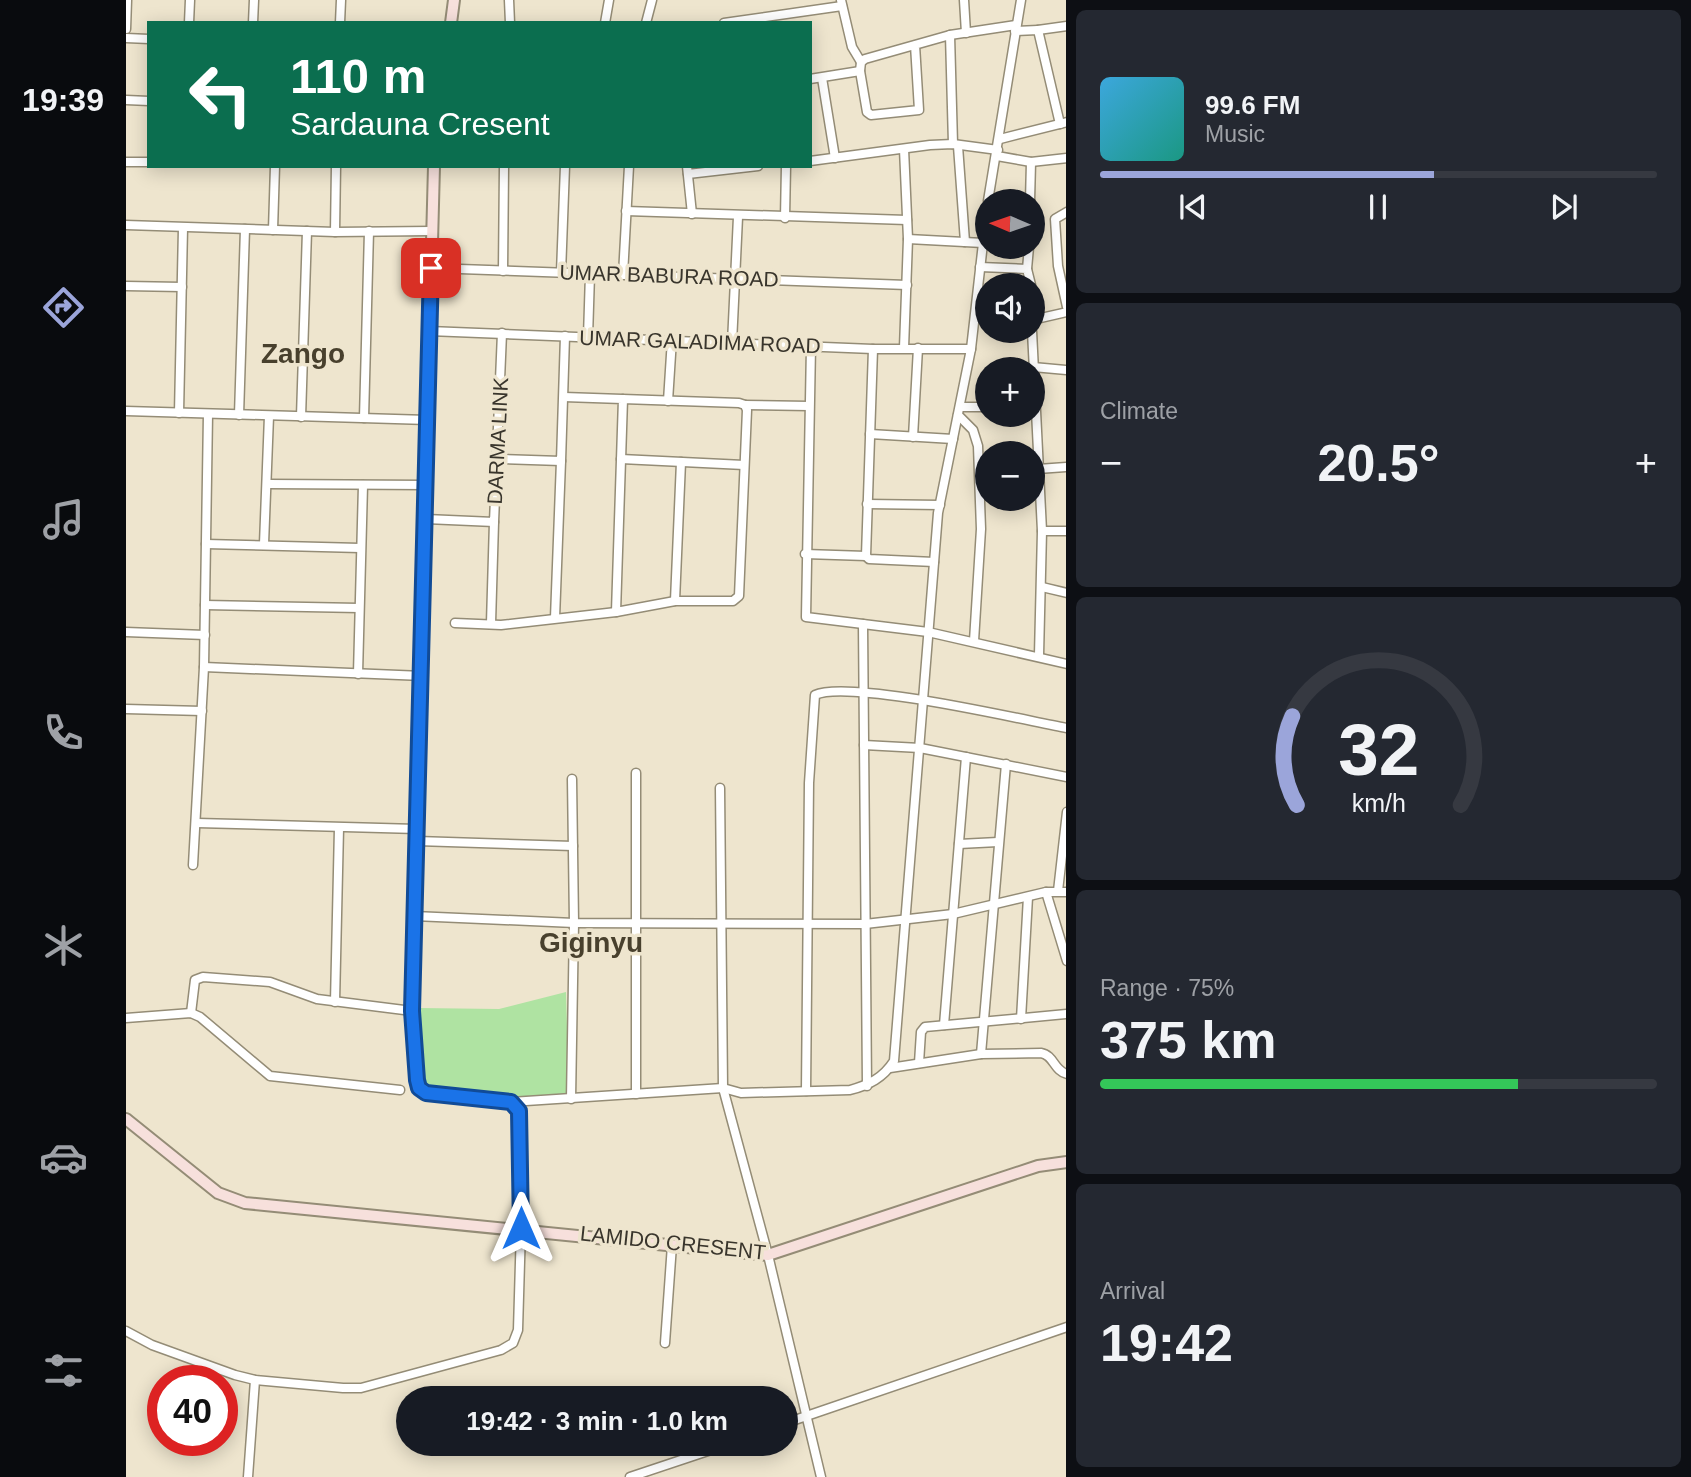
<!DOCTYPE html>
<meta charset="utf-8">
<style>
:root{--surface:#171b24;--page:#242831;--text:#f1f3f6;--muted:#9ea1a6;--line:#363941;--accent:#9ba5da}
body{margin:0;font-family:Arial,sans-serif;background:var(--page);color:var(--text);height:100vh;display:flex;flex-direction:column;font-size:26px;white-space:nowrap}
*{box-sizing:border-box;margin:0}
p{font-size:23px;color:var(--muted)}
.icon{flex:none;width:38px;height:38px;fill:none;stroke:currentColor;stroke-width:2;stroke-linecap:round;stroke-linejoin:round}
.map{position:relative;flex:1;overflow:hidden}
.side{display:flex;flex-direction:column;gap:10px;padding:10px;background:#0d0f14;width:625px}
.side>*{flex:none}
.hud{position:absolute;left:21px;top:21px;width:665px;height:147px;border-radius:0px;box-shadow:0 4px 18px #0003;background:#0b6e4f;color:#fff;overflow:hidden}
.needle{width:46px;rotate:272deg}
.buttons{position:absolute;left:849px;top:189px;display:grid;gap:14px}
.buttons a{display:grid;place-items:center;width:70px;height:70px;border-radius:50%;background:var(--surface);box-shadow:0 4px 18px #0003;font-size:35px}
.speed{position:absolute;left:21px;top:1365px;display:flex;gap:14px;font-size:35px;font-weight:700;text-align:center}
.speed>*{display:grid;place-content:center;width:91px;height:91px;border-radius:50%;background:var(--surface);box-shadow:0 4px 18px #0003;line-height:1}
.speed .limit{border:10px solid #d22;background:#fff;color:#111}
.pin{position:absolute;display:grid;place-items:center;width:60px;height:60px;color:#fff;margin:-30px;border-radius:14px;box-shadow:0 4px 10px #0006}
.me{position:absolute;width:77px;margin:-38px;rotate:0deg;stroke-linejoin:round;filter:drop-shadow(0 0 5px #0008)}
.turn{display:flex;align-items:center;gap:24px;height:147px;padding:0 28px;font-size:32px}
.turn .icon{width:91px;height:91px;stroke-width:2.5}
.turn b{display:block;font-size:49px;line-height:60px}
.big{font-size:52px;font-weight:600;line-height:1.1}
.side .widget{flex:1;display:flex;flex-direction:column;justify-content:center;gap:10px;min-width:0;padding:0 24px;border-radius:10px;background:var(--page)}
.side .dial{align-items:center;gap:0}
.dial svg{height:182px;overflow:visible;fill:none;stroke:var(--line);stroke-width:7;stroke-linecap:round;text-anchor:middle}
.dial text{fill:var(--text);stroke:none}
.song{display:flex;align-items:center;gap:21px}
.cover{width:84px;height:84px;border-radius:10px;background:linear-gradient(135deg,hsl(200 70% 55%),hsl(170 70% 35%))}
.played{height:7px;border-radius:4px;background:linear-gradient(90deg,var(--accent) 60%,var(--line) 60%)}
.keys{display:flex;justify-content:space-around;direction:ltr}
.heat{display:flex;justify-content:space-between;align-items:center;font-size:38px;direction:ltr}
.charge{height:10px;border-radius:5px;background:linear-gradient(90deg,#34c759 75%,var(--line) 0)}
.trip{position:absolute;left:270px;top:1386px;width:402px;height:70px;border-radius:35px;background:var(--surface);box-shadow:0 4px 18px #0003;font-weight:600;line-height:70px;text-align:center}
main{display:flex;flex:1;min-height:0}
.tab-bar{display:flex;flex-direction:column;width:126px;justify-content:space-around;align-items:center;background:#090b0e;color:var(--muted)}
.tab-bar .icon{width:49px;height:49px}
.tab-bar .current{color:var(--accent)}
.tab-bar b{font-size:32px;color:var(--text)}
.map>svg:first-child{display:block}
</style>
<main>
<nav class="tab-bar">
<b>19:39</b>
<svg class="icon current" aria-label="directions" viewBox="0 0 24 24"><path d="M12 3l9 9-9 9-9-9zM9 14v-3h6M13 9l2 2-2 2"/></svg>
<svg class="icon" aria-label="music" viewBox="0 0 24 24"><path d="M9 18V5l10-2v13"/><circle cx="6" cy="18" r="3"/><circle cx="16" cy="16" r="3"/></svg>
<svg class="icon" aria-label="phone" viewBox="0 0 24 24"><path d="M5 4h4l2 5-3 2q2 4 5 5l2-3 5 2v4C11 20 4 13 5 4z"/></svg>
<svg class="icon" aria-label="climate" viewBox="0 0 24 24"><path d="M12 3v18M4 7l16 10M4 17L20 7"/></svg>
<svg class="icon" aria-label="car" viewBox="0 0 24 24"><path d="M5 17H2v-5l4-1 3-4h7l3 4 3 1v5h-3M9 17h6M6 11h13"/><circle cx="7" cy="17" r="2"/><circle cx="17" cy="17" r="2"/></svg>
<svg class="icon" aria-label="filters" viewBox="0 0 24 24"><path d="M4 7h16M4 17h16"/><circle cx="9" cy="7" r="2"/><circle cx="15" cy="17" r="2"/></svg>
</nav>
<div class="map">
<svg width="941" height="1477" viewBox="0 0 941 1477">
<rect width="100%" height="100%" fill="#eee5ce"/>
<path fill="#afe3a2" d="M440,992L443,1095L386,1097L299,1086C289,1065 288,1031 293,1008L373,1009Z"/>
<g fill="none" stroke-linecap="round" stroke-linejoin="round">
<defs>
<g id="street">
<path d="M383,0L384,23"/>
<path d="M715,0L726,47L735,62"/>
<path d="M838,0L840,33"/>
<path d="M63,23L64,0"/>
<path d="M127,23L128,0"/>
<path d="M214,23L215,0"/>
<path d="M479,23L483,0"/>
<path d="M520,23L526,0"/>
<path d="M598,23L716,6"/>
<path d="M0,29L1,0"/>
<path d="M912,30L941,26"/>
<path d="M889,31L912,30L934,124"/>
<path d="M824,35L890,25"/>
<path d="M0,38L23,39"/>
<path d="M789,45L793,110L745,115L741,112L734,71L735,62L739,59L824,35L827,144"/>
<path d="M696,78L709,158"/>
<path d="M684,79L734,71"/>
<path d="M0,100L23,101"/>
<path d="M874,139L941,122"/>
<path d="M832,146L839,242"/>
<path d="M871,156L905,162L941,158"/>
<path d="M684,161L804,145L827,144L872,150"/>
<path d="M0,162H23"/>
<path d="M561,166L566,214"/>
<path d="M562,174L632,166"/>
<path d="M862,201L895,0"/>
<path d="M904,201L905,162"/>
<path d="M500,211L781,220"/>
<path d="M941,212L929,219L932,266L941,307"/>
<path d="M659,218L660,166"/>
<path d="M0,225L209,232L306,231"/>
<path d="M147,230L149,166"/>
<path d="M209,232L210,166"/>
<path d="M782,239L857,243"/>
<path d="M854,267L901,269L905,285"/>
<path d="M305,268L781,285"/>
<path d="M901,269L903,247"/>
<path d="M377,271L378,166"/>
<path d="M435,273L439,166"/>
<path d="M497,275L503,166"/>
<path d="M0,286L56,287"/>
<path d="M906,320L941,312"/>
<path d="M303,331L747,349H845"/>
<path d="M906,331L916,531L913,655"/>
<path d="M462,337L464,274"/>
<path d="M606,343L612,217"/>
<path d="M685,346L680,617L802,632L941,664"/>
<path d="M778,348L782,239L778,149"/>
<path d="M747,349L740,556L743,559L808,562"/>
<path d="M907,367L941,370"/>
<path d="M438,397C496,399 555,401 613,403L619,405L621,410L613,596L607,601H549L490,612L497,399"/>
<path d="M542,401L546,339"/>
<path d="M619,405L683,406"/>
<path d="M834,407H861"/>
<path d="M0,411L302,420"/>
<path d="M53,413L57,228"/>
<path d="M113,415L119,229"/>
<path d="M832,415L847,430L852,446L855,529L848,641"/>
<path d="M175,417L181,231"/>
<path d="M238,418L243,231"/>
<path d="M744,434L827,439"/>
<path d="M787,437L792,348"/>
<path d="M373,459L435,461L439,336"/>
<path d="M495,459L618,465"/>
<path d="M912,469L941,467"/>
<path d="M142,484L300,485"/>
<path d="M741,504L814,505"/>
<path d="M300,519L368,522L376,333"/>
<path d="M916,531H941"/>
<path d="M80,544L234,548"/>
<path d="M138,544L143,416"/>
<path d="M679,554L740,556"/>
<path d="M916,587L941,593"/>
<path d="M549,601L555,462"/>
<path d="M79,605L233,608"/>
<path d="M429,618L435,461"/>
<path d="M329,623L375,625L490,612"/>
<path d="M365,623L368,522"/>
<path d="M737,624L741,1086"/>
<path d="M0,632L79,635"/>
<path d="M78,667L297,676"/>
<path d="M232,674L237,485"/>
<path d="M0,709L76,711"/>
<path d="M738,745L794,748L941,777"/>
<path d="M594,788L597,1088L642,1255L695,1477"/>
<path d="M71,823L291,829"/>
<path d="M291,841L447,846"/>
<path d="M833,844L872,842"/>
<path d="M67,865L78,667L82,414"/>
<path d="M932,891L941,812"/>
<path d="M920,892L941,961"/>
<path d="M288,916L448,923L739,924L827,914L920,892H941"/>
<path d="M209,1002L213,828"/>
<path d="M65,1013L69,980L77,977L144,982L191,999L286,1011"/>
<path d="M0,1018L65,1013L74,1017L144,1076L274,1090"/>
<path d="M895,1019L902,897"/>
<path d="M818,1025L840,757"/>
<path d="M855,1054L880,764"/>
<path d="M793,1063L795,1032L799,1027L941,1014"/>
<path d="M764,1068L855,1054L915,1053C928,1055 928,1071 941,1074"/>
<path d="M680,1091L683,783L689,695C722,679 897,720 941,728"/>
<path d="M510,1094V773"/>
<path d="M445,1099L448,923L446,779"/>
<path d="M385,1102L597,1088L615,1093L724,1090C743,1085 757,1078 768,1061L812,513L845,349L861,208"/>
<path d="M0,1331L26,1345L109,1375L129,1380L217,1388H235L375,1350L387,1343L392,1330L395,1228"/>
<path d="M539,1343L546,1245"/>
<path d="M660,1423L941,1327"/>
<path d="M122,1477L129,1380"/>
<path d="M504,1477L603,1444"/>
</g>
<g id="secondary">
<path d="M325,23L328,0"/>
<path d="M308,166L286,1011L291,1080L293,1088L300,1093L385,1102L392,1111L395,1228"/>
<path d="M0,1119L92,1193L119,1203L642,1255L912,1166L941,1162"/>
</g>
</defs>
<use href="#street" stroke="#948c76" stroke-width="11"/>
<use href="#secondary" stroke="#948c76" stroke-width="14"/>
<use href="#street" stroke="#fff" stroke-width="8"/>
<use href="#secondary" stroke="#f7e0dc" stroke-width="10"/>
</g>
<g fill="none" stroke-linecap="round" stroke-linejoin="round">
<defs>
<path id="route" d="M305,268L286,1011L291,1080L293,1088L300,1093L385,1102L393,1111L395,1228"/>
</defs>
<use href="#route" stroke="#114b97" stroke-width="18"/>
<use href="#route" stroke="#1a73e8" stroke-width="12"/>
</g>
<g text-anchor="middle" stroke-width="7" stroke-linejoin="round" paint-order="stroke">
<g font-size="21" fill="#39352c" stroke="#eee5ce">
<text transform="translate(543 276) rotate(2)" y="7">UMAR BABURA ROAD</text>
<text transform="translate(574 342) rotate(2)" y="7">UMAR GALADIMA ROAD</text>
<text transform="translate(372 441) rotate(-87)" y="7">DARMA LINK</text>
<text transform="translate(547 1243) rotate(6)" y="7">LAMIDO CRESENT</text>
</g>
<g font-size="28" font-weight="bold" fill="#48402d" stroke="#eee5ce">
<text x="177" y="363">Zango</text>
<text x="465" y="952">Giginyu</text>
</g>
</g>
</svg>
<div class="buttons">
<a><svg class="needle" viewBox="-14 -14 28 28"><path d="M0-13l5 13h-10z" fill="#e53935"/><path d="M0 13l5-13h-10z" fill="#9ea1a6"/></svg></a>
<a><svg class="icon" aria-label="sound" viewBox="0 0 24 24"><path d="M4 9h4l5-4v14l-5-4H4zM17 9q2 3 0 6"/></svg></a>
<a>+</a>
<a>−</a>
</div>
<div class="speed"><div class="limit">40</div></div>
<div class="pin" style="left:305px;top:268px;background:#d93025"><svg class="icon" aria-label="arrive" viewBox="0 0 24 24"><path d="M6 21V4h12l-3 4 3 4H6"/></svg></div>
<svg class="me" style="left:395px;top:1228px" viewBox="-20 -20 40 40"><path d="M0-17L14 15 0 8-14 15z" fill="#1a73e8" stroke="#fff" stroke-width="4"/></svg>
<div class="trip">19:42 · 3 min · 1.0 km</div>
<div class="hud">
<div class="turn"><svg class="icon" aria-label="left" viewBox="0 0 24 24"><path d="M17 20v-9H6M10 6l-5 5 5 5"/></svg><div><b>110 m</b>Sardauna Cresent</div></div>
</div>
</div>
<section class="side">
<div class="widget">
<div class="song"><i class="cover"></i><div><b>99.6 FM</b><p>Music</p></div></div>
<div class="played"></div>
<div class="keys"><svg class="icon" aria-label="previous" viewBox="0 0 24 24"><path d="M18 5L8 12l10 7zM5 5v14"/></svg><svg class="icon" aria-label="pause" viewBox="0 0 24 24"><path d="M8 5v14M16 5v14"/></svg><svg class="icon" aria-label="next" viewBox="0 0 24 24"><path d="M6 5l10 7-10 7zM19 5v14"/></svg></div>
</div>
<div class="widget"><p>Climate</p>
<div class="heat"><a>−</a><b class="big">20.5°</b><a>+</a></div>
</div>
<div class="widget dial"><svg viewBox="0 0 100 80">
<path d="M14 69A42 42 0 1 1 86 69"/>
<path d="M14 69A42 42 0 0 1 12 30" stroke="#9ba5da"/>
<text x="50" y="56" font-size="32" font-weight="700">32</text>
<text x="50" y="72" font-size="11">km/h</text>
</svg></div>
<div class="widget"><p>Range · 75%</p><b class="big">375 km</b><div class="charge"></div></div>
<div class="widget"><p>Arrival</p><b class="big">19:42</b></div>
</section>
</main>
